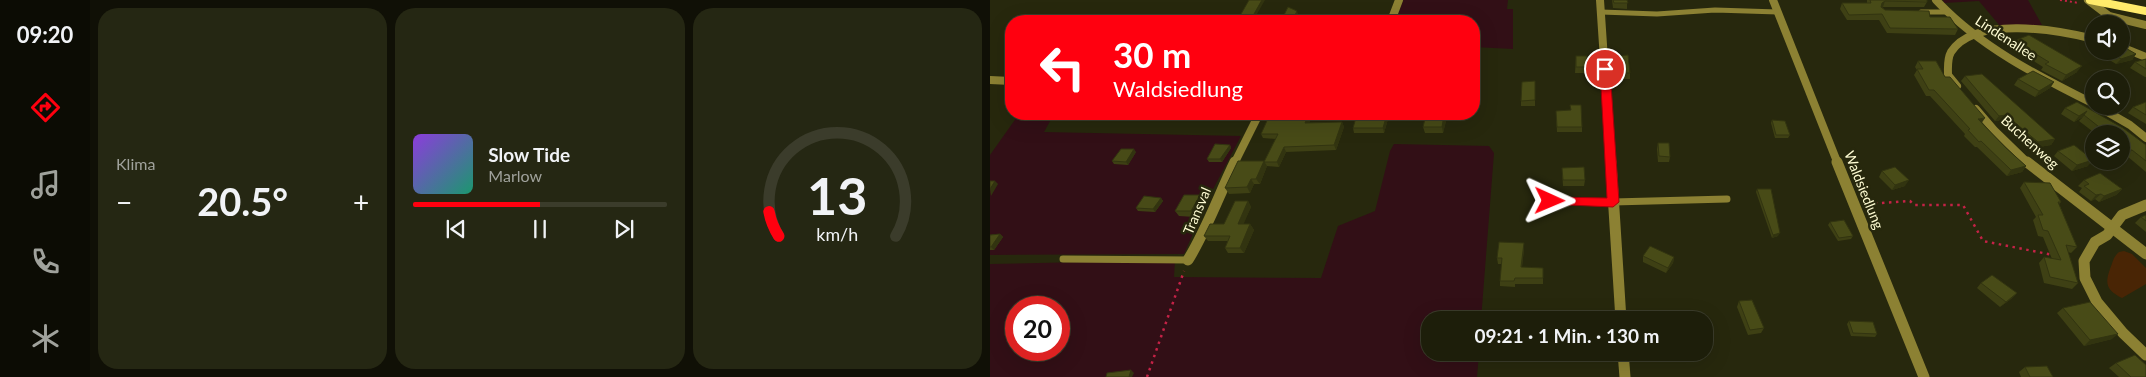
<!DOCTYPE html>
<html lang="de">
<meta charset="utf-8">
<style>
:root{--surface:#1d1e0a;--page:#252713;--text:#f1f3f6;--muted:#a0a29c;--line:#3b3c2b;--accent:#ff000f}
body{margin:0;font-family:Lato,sans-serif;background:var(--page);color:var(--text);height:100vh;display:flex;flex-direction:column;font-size:19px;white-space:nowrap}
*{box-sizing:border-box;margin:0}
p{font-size:16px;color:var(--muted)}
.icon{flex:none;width:28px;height:28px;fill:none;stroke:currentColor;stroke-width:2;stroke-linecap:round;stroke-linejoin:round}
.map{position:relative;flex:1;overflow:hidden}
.drawer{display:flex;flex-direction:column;gap:8px;padding:8px;background:#101006;width:900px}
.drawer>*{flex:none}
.guide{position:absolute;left:15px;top:15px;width:475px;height:105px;border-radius:20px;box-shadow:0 5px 20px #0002,0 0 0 1px var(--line);background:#ff000f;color:#fff;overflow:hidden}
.buttons{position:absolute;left:1095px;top:15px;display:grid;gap:10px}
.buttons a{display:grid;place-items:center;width:45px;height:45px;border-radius:50%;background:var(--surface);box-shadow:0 5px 20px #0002,0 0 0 1px var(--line);font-size:25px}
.speed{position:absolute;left:15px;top:296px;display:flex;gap:10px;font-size:25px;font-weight:700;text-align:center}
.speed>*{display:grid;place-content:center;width:65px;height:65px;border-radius:50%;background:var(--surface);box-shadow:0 5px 20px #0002,0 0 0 1px var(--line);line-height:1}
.speed .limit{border:8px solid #d22;background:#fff;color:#111}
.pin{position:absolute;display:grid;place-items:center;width:42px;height:42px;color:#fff;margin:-21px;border:2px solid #fff;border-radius:50%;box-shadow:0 1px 5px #0007}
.me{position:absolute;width:55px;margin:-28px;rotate:91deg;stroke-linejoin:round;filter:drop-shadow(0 0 4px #0008)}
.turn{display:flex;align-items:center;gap:18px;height:105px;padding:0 25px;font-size:22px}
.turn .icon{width:65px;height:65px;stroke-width:2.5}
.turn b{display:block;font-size:35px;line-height:42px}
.big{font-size:38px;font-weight:700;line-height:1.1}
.drawer .widget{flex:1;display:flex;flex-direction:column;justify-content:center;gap:8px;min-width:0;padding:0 18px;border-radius:20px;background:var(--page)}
.drawer .dial{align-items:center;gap:0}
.dial svg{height:130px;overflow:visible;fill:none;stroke:var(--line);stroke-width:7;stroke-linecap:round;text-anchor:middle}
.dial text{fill:var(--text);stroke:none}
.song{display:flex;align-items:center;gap:15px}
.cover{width:60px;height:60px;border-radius:8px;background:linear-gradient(135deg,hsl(270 70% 55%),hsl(160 70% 35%))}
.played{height:5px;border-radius:2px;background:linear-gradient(90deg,var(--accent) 50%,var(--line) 50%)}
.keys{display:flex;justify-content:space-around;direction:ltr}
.heat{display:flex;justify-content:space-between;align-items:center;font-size:28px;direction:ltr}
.drawer .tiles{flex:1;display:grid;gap:8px;grid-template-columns:repeat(3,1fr)}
.trip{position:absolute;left:431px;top:311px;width:292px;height:50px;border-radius:20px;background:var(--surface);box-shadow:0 5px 20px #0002,0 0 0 1px var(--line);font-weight:700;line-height:50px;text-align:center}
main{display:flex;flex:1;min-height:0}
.menu{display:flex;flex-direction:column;width:90px;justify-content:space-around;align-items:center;background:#0c0c04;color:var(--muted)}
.menu .icon{width:35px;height:35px}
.menu .on{color:var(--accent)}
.menu b{font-size:22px;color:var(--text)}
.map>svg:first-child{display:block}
</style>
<main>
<nav class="menu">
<b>09:20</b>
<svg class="icon on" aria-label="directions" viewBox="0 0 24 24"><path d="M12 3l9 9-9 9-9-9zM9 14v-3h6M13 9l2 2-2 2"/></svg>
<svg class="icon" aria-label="music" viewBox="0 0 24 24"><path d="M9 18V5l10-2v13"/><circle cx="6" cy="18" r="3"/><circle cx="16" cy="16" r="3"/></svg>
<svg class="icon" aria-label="phone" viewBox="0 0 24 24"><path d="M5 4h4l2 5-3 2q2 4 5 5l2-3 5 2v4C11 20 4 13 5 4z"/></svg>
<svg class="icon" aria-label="climate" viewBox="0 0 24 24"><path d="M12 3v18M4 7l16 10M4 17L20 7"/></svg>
</nav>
<section class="drawer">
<div class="tiles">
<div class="widget"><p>Klima</p>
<div class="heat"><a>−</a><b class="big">20.5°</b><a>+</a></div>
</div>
<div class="widget">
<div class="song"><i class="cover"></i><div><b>Slow Tide</b><p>Marlow</p></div></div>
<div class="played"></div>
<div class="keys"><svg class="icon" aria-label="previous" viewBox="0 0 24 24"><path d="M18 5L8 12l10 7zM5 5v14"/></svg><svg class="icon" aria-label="pause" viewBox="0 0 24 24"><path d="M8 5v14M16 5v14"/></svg><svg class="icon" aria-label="next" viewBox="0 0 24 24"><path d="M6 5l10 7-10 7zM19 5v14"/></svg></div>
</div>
<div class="widget dial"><svg viewBox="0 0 100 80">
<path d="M14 69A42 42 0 1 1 86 69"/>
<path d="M14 69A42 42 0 0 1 8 54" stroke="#ff000f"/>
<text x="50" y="56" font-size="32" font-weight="700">13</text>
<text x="50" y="72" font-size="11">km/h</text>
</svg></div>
</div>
</section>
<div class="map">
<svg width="1156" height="377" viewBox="0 0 1156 377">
<rect width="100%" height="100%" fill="#27280d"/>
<g fill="#320f16" fill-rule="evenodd">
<path d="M413,0H518L517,9H523V49L484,47V21H406Z"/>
<path d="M953,0H1038L1052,25L1010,26L989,1L954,3Z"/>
<path d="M29,114H64L54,132L251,136L220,195L194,254L0,255V155Z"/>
<path d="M404,144L499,146L504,153L491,320H440V352L489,353L487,377H0V264L185,260L184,277L331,278L348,226L385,211L400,151ZM26,308H69V350H26Z"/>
</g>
<path fill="#492505" d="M1134,251L1142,254L1156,268V284L1132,298C1118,291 1114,285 1120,269C1123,262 1123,257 1129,252Z"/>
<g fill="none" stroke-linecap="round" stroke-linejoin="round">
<g stroke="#c42246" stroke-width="2" stroke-dasharray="2 3" stroke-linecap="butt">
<path d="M1070,0L1089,3"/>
<path d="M320,21L391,19"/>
</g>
<g stroke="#c42246" stroke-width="2.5" stroke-dasharray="2.5 4.5" stroke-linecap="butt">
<path d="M878,204L920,201L924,205H973L993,241L1063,255"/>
<path d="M157,377L194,271"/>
</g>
<g stroke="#8c8133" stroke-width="5">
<path d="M611,12L667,14L725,10L788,12"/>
<path d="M931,12H958"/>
</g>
<g stroke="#8c8133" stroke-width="7">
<path d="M560,201L623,202L737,199"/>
<path d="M73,259L198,260"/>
</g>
<g stroke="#8c8133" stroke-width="8">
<path d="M610,0L621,164"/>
<path d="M783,0L848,164"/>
<path d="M946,0C990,47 1048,76 1104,104"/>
<path d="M1098,0L1119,16L1156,25"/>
<path d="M401,21L409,0"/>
<path d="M1131,47L1156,57"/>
<path d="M0,80L21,81"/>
<path d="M967,86L958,75C958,68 957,59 961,52C985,15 1068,30 1104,39"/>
<path d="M1107,106L1140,125L1156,138"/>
<path d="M986,109L1004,130L1039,164"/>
<path d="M244,164L269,114"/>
</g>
<g stroke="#8c8133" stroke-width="11">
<path d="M621,162L631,320"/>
<path d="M847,162L934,377"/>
<path d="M1037,162L1156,254"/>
<path d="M1156,205L1132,215L1117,235L1105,242L1094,261L1095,278L1107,302L1133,333L1156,355"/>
<path d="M198,260C217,229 229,195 245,162"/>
<path d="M633,352L635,377"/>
</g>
<path stroke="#ffeb6b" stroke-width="8" d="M1100,0L1156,11"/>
</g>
<g fill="#3e4014">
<path d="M622,0H637V9L623,8Z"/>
<path d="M877,0H937V2L934,7H892L895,10L940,17L968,29L965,35L897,33L889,20H857L850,9L852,3H877Z"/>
<path d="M1024,41L1087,72L1072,81L1051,70L1053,67L1020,46Z"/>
<path d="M1116,51H1131L1146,54L1142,60L1126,64L1113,56Z"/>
<path d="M586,56H597V73H585Z"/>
<path d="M625,56L640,73V79H626L624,61Z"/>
<path d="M1156,59V77H1155L1140,68L1145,62Z"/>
<path d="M928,61L955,77L992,123L1016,148L1036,166L1032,172L1017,176L987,147H985L974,136L975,134L940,96H936L924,75L927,70L925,67Z"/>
<path d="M975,76L1065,139L1061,145L1043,148L1012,120L1005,121L971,81Z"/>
<path d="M1028,79L1064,82L1060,88L1045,97L1024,85Z"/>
<path d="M545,81V106H531V101Z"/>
<path d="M1087,102L1156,145V172L1137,156H1135L1131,153V134H1106L1089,121L1093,117L1084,122L1071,114L1075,108Z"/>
<path d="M1156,102V124L1138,113L1143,107Z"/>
<path d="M566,111L592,127V132H567Z"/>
<path d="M289,114H323L319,123L352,122L354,127L346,150L296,152L289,167L277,166L270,184H264L260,193L239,194L235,188L274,162L286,139L273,138L271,134Z"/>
<path d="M397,114L398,119L394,133H364L363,128Z"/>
<path d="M454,115L456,121L453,133H435L433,127Z"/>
<path d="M782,120L800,135L798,138H785L781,123Z"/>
<path d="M668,143L680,157L679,162H668L667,149Z"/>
<path d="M240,145L241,148L232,162H219L217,159Z"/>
<path d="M1068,151L1098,166L1082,171L1064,156Z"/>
<path d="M146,152L138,165L124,164L122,161Z"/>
<path d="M572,168L595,180L594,186H573Z"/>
<path d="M892,171L915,186L902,190L889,177Z"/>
<path d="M1094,180L1132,189L1126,195L1109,202L1105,199L1101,201L1089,192L1092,188L1088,186Z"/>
<path d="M1034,182L1071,202L1069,204L1087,247L1081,253L1078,252L1088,283L1082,289L1054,283L1049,263L1054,257L1062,259L1053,237L1048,236L1043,220L1046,217L1030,188Z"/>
<path d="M767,189L788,236L782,238L766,192Z"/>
<path d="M210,195L214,201L205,217L189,216L185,211Z"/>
<path d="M171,198L173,201L165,212L148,211L146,208Z"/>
<path d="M258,201L261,207L253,224H260L264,230L254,253H238L235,248L238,241H218L214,236L234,224Z"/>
<path d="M1156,215V232L1145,223L1151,217Z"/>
<path d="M840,222L863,236L861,239L848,241L838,225Z"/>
<path d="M10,234L13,237L4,250H0V235Z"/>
<path d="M534,249L532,267L553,268V284H525V287L510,286V281L512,264H508L507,258Z"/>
<path d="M653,256L684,257L683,263L676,273L653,262Z"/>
<path d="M991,283L1027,293L1021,299L1010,307L987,288Z"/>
<path d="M749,301L774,328L771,333L758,335L747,307Z"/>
<path d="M1073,308L1122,339L1094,346L1067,313Z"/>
<path d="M859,321L887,334L885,337L861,336L857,324Z"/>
<path d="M1126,363L1156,377H1129L1119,368Z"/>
<path d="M1035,367L1063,377H1031L1029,372Z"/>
</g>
<g fill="#323410">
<path d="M272,0H275L263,21H260Z"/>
<path d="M895,1L893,7L890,8L892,3Z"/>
<path d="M307,11L308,14L305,21H302Z"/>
<path d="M1146,54L1142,60L1126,64L1131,59Z"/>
<path d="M1092,66L1087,72L1072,81L1076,75Z"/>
<path d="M1064,82L1060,88L1045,97L1049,91Z"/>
<path d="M1097,111L1093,117L1084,122L1089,116Z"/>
<path d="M319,114H323L317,128L315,123Z"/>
<path d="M397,114L398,119L394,133L393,128Z"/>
<path d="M454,115L456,121L453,133L452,127Z"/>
<path d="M1016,115L1012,120L1005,121L1009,116Z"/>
<path d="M995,118L991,124L988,119Z"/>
<path d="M352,122L354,127L346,150L344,145Z"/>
<path d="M1065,139L1061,145L1043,148L1048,142Z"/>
<path d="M240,145L241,148L232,162L230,159Z"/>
<path d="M294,147L296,152L289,167L287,162Z"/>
<path d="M144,149L146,152L138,165L136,162Z"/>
<path d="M1140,150H1142L1137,156H1135Z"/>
<path d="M1103,160L1098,166L1082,171L1087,165Z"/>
<path d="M274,161L277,166L270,184L266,179Z"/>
<path d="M1036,166L1032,172L1017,176L1021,170Z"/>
<path d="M261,179L264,184L260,193L257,187Z"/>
<path d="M919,180L915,186L902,190L905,185Z"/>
<path d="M5,181L8,184L1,196L0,189Z"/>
<path d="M1132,189L1126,195L1109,202L1114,196Z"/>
<path d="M1111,194L1105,199L1101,201L1106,195Z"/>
<path d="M210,195L214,201L205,217L201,211Z"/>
<path d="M171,198L173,201L165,212L163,209Z"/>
<path d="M258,201L261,207L251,230L248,224Z"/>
<path d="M260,224L264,230L254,253L250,248Z"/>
<path d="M790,233L788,236L782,238L783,235Z"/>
<path d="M10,234L13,237L4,250L1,247Z"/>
<path d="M534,243V249L531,273V267Z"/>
<path d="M684,257L683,263L676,273L678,268Z"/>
<path d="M1027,293L1021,299L1010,307L1016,302Z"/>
<path d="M1128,334L1122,339L1094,346L1100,340Z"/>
<path d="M141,370L144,373L142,377H139Z"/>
</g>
<g fill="#484b17" stroke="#323410">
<path d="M259,0H272L260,21H247Z"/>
<path d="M623,0H637L638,3H624Z"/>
<path d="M880,0H937V2L895,1L892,3L891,7L895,10L939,11L940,17H960L968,29L900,28L892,14L859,15L852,3H881Z"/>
<path d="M298,7L307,11L302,21H291Z"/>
<path d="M1039,35L1092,66L1076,75L1055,64L1059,62L1024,41Z"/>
<path d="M1131,46H1132L1146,54L1131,59L1119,51H1131Z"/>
<path d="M638,55L640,73H627L625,56Z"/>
<rect x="586" y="56" width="11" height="11"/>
<path d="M1156,59V69L1145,62Z"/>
<path d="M928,61H946L955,77H960L995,118L988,119L1016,148L1036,166L1021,170L991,141L989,142L978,130L980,129L944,90H939L927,69H933Z"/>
<path d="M1043,71L1064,82L1049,91L1028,79Z"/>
<path d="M992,74L1065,139L1048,142L1016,115L1009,116L975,76Z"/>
<path d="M545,81V100L531,101L532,82Z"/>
<path d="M1087,102L1133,128L1156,145V161L1142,150H1140L1131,144V134H1118L1094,115L1097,111L1089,116L1075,108Z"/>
<path d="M1156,102V115L1143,107Z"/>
<path d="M580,105H591L592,127H567L566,111L581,110Z"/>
<path d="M280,114H319L315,123L352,122L344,145L294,147L287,162H274L288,134H271Z"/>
<path d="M367,114H397L393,128H363Z"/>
<path d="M436,115H454L452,127H433Z"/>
<path d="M782,120L795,121L800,135H786Z"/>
<path d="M668,143H679L680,157L669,156Z"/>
<path d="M225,144L240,145L230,159H217Z"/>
<path d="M1084,145L1103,160L1087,165L1068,151Z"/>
<path d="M131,149H144L136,162L122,161Z"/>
<path d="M248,161H274L266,179H261L257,187L235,188Z"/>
<path d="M594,167L595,180H573L572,168Z"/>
<path d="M905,167L919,180L905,185L892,171Z"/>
<path d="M1110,173L1132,189L1114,196L1111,194L1106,195L1094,186L1099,184L1094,180Z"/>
<path d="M0,181H5L0,189Z"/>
<path d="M1034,182L1060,183L1071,202H1068L1087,247L1076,245L1088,283L1060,277L1054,257L1071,260L1058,231L1053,230L1048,215H1053Z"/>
<path d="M767,189H781L790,233L783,235Z"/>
<path d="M194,195H210L201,211H185Z"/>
<path d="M154,196L171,198L163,209L146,208Z"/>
<path d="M245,201H258L248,224H260L250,248H235L240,236H214L220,224H234Z"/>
<path d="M1156,215V221L1151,217Z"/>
<path d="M854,220L863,236L849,238L840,222Z"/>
<path d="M10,234L1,247H0V235Z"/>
<path d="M509,242L534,243L531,267L553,268V278H525L524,281H510L512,258H507Z"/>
<path d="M660,246L684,257L678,268L653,256Z"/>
<path d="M1002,275L1027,293L1016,302L991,283Z"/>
<path d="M762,300L774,328L760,330L749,301Z"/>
<path d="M1100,302L1128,334L1100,340L1073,308Z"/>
<path d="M679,315L680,320H656V316Z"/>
<path d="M859,321L883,322L887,334L863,333Z"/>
<path d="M1145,355L1156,365V377H1141L1126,363Z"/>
<path d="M1057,366L1063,377H1040L1035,367Z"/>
<path d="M141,370L139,377H116L117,373Z"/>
</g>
<path fill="#ff000f" stroke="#a6000a" d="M615,66L620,69L629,202L623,207L556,204L554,201L560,197L617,198L610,69Z"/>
<g text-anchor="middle" stroke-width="5" stroke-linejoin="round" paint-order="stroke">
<g font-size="14" fill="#fffdd4" stroke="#27280d">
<text transform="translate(1016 38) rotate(33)" y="5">Lindenallee</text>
<text transform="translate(1040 142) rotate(42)" y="5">Buchenweg</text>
<text transform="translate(874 190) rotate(68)" y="5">Waldsiedlung</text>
<text transform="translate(207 211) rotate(-67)" y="5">Transval</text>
</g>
</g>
</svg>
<div class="buttons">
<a><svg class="icon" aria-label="sound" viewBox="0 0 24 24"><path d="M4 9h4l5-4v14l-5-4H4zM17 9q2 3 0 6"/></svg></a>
<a><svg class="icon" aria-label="search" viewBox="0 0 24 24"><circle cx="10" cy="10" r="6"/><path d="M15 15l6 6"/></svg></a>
<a><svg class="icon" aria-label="layers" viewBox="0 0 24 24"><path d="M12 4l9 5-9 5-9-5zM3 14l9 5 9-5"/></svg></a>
</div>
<div class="speed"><div class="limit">20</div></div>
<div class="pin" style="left:615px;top:69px;background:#d93025"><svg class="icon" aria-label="arrive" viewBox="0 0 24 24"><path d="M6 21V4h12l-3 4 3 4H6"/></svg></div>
<svg class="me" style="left:560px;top:201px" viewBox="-20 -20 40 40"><path d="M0-17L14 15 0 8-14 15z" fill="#ff000f" stroke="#fff" stroke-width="4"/></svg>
<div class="trip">09:21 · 1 Min. · 130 m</div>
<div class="guide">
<div class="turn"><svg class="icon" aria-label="left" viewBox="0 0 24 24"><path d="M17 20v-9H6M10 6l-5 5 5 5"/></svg><div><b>30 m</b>Waldsiedlung</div></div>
</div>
</div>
</main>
